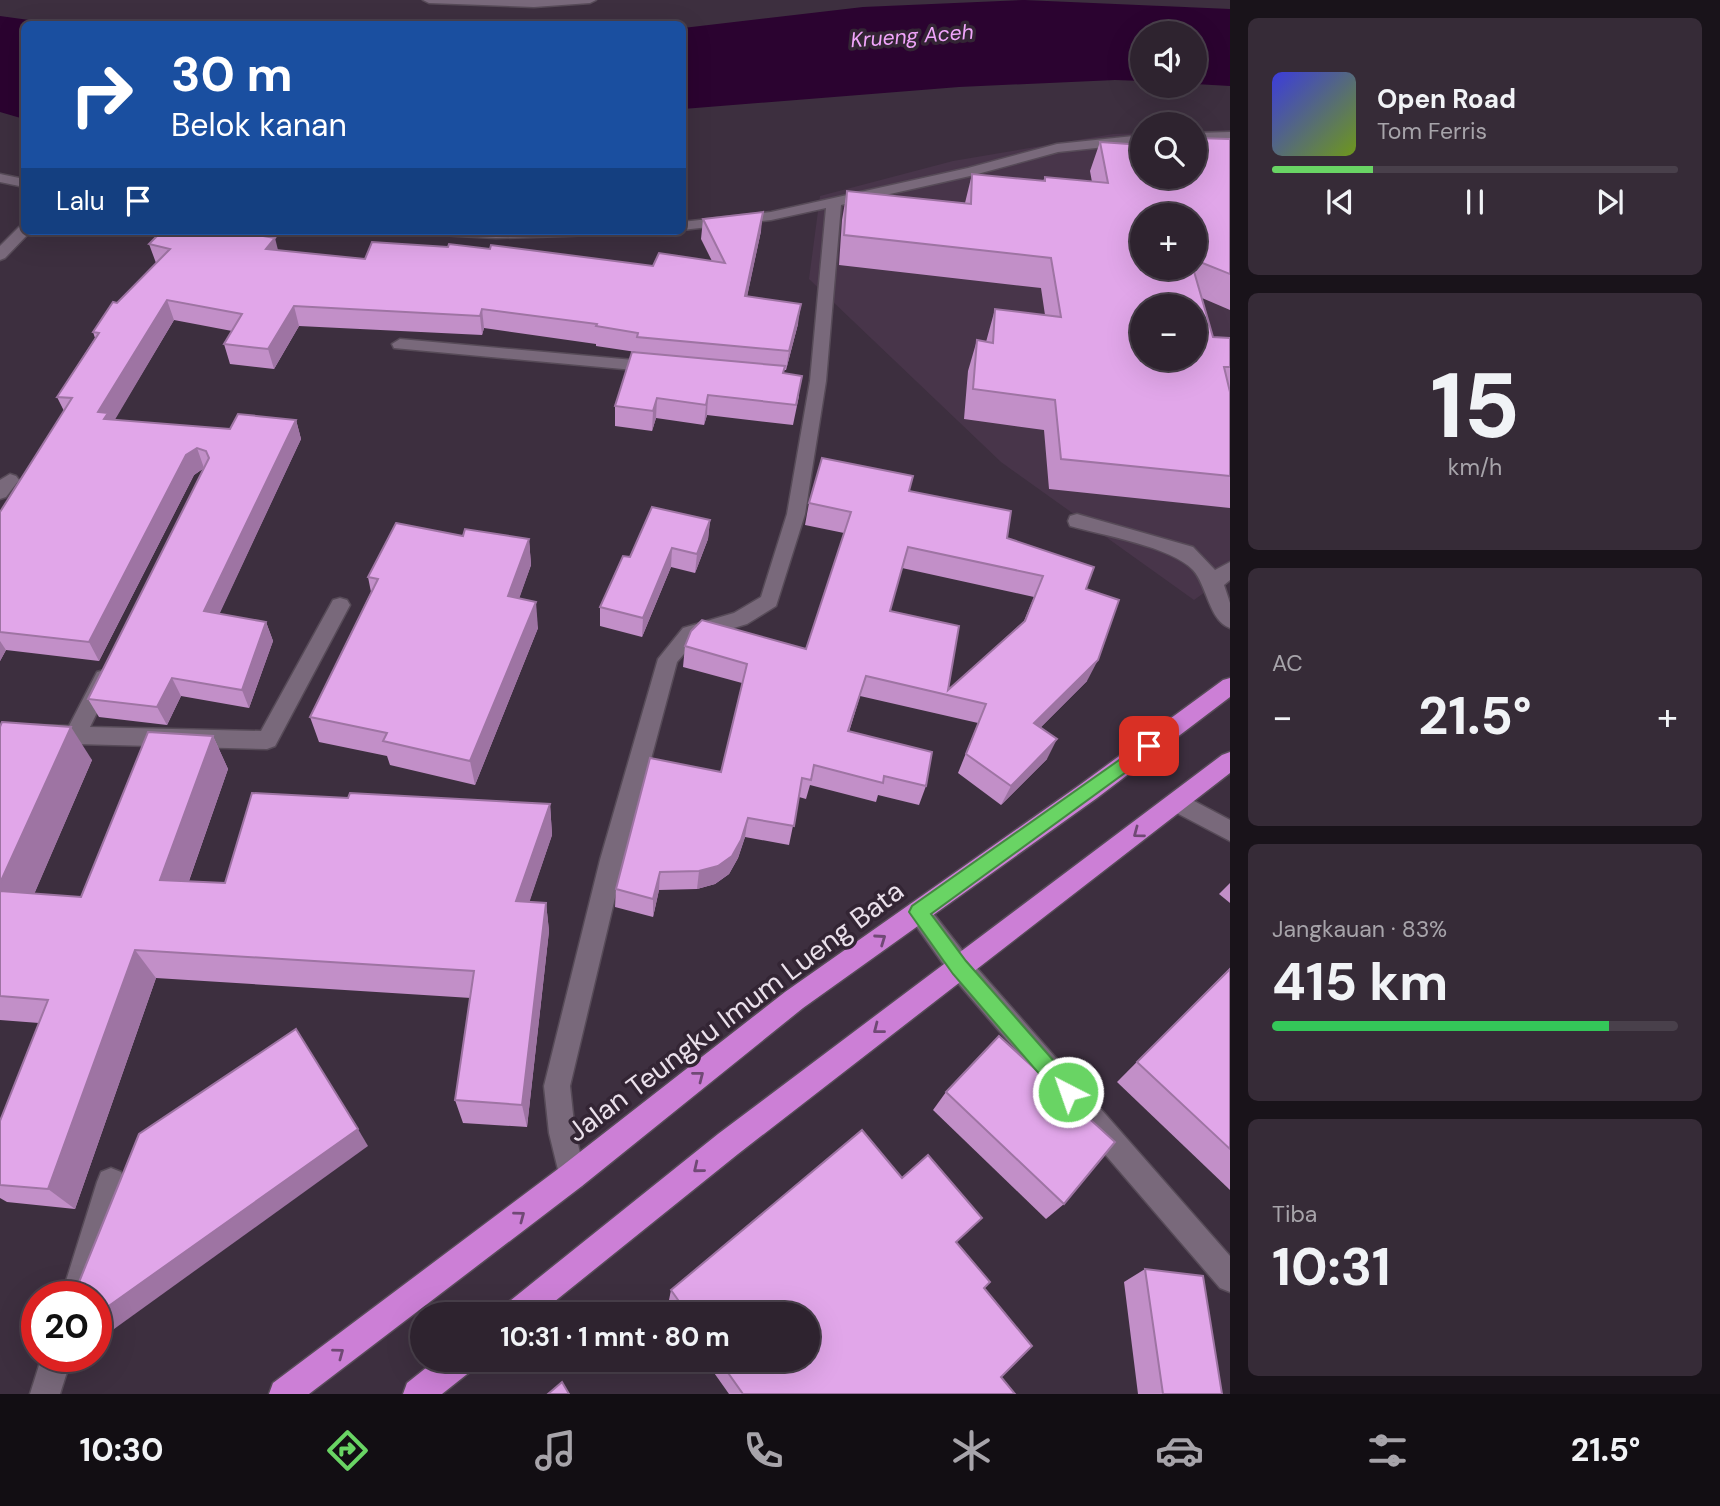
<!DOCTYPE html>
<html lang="id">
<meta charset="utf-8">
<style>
:root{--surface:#2e232f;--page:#362b37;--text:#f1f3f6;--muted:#a7a4aa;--line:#49404b;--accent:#69d464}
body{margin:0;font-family:"DM Sans",sans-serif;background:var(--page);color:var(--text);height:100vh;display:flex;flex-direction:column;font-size:26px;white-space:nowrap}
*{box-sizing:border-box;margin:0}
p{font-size:23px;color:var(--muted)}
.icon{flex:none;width:38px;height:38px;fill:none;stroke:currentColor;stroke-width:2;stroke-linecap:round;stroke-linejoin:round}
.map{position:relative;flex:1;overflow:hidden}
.drawer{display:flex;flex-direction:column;gap:18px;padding:18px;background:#19131a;width:490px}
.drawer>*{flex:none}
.top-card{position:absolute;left:21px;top:21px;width:665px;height:214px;border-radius:10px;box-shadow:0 7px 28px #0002,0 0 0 2px var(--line);background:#1a4fa0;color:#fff;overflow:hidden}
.buttons{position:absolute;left:1130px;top:21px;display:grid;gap:14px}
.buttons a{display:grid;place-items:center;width:77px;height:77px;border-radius:50%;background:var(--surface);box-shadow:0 7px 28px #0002,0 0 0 2px var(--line);font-size:35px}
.speed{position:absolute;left:21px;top:1281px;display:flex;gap:14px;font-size:35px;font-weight:700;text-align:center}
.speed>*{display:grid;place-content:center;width:91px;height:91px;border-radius:50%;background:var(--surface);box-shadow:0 7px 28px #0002,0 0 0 2px var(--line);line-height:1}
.speed .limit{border:10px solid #d22;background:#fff;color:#111}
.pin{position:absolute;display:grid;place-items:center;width:60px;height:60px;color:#fff;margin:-30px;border-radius:14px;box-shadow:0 4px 10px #0006}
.me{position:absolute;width:77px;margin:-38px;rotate:319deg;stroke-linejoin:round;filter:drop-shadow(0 0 5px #0008)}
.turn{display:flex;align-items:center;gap:24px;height:147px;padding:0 35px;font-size:32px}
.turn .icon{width:91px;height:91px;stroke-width:2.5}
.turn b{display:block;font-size:49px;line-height:60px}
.then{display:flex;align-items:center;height:66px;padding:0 35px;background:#0003;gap:14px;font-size:26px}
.big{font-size:52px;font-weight:700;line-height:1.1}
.drawer .widget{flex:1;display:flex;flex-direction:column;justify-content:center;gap:10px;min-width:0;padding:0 24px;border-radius:10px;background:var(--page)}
.drawer .dial{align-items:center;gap:0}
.dial b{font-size:91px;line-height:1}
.song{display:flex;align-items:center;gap:21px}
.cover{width:84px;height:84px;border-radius:10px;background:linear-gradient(135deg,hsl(240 70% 55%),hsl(80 70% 35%))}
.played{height:7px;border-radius:4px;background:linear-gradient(90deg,var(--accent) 25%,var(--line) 25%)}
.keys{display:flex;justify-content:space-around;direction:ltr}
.heat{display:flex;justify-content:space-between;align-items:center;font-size:38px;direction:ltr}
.charge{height:10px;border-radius:5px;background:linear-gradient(90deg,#34c759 83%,var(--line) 0)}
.trip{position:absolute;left:410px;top:1302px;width:410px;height:70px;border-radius:35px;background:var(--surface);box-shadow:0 7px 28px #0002,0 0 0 2px var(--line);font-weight:700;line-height:70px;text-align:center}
.tabs{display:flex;height:112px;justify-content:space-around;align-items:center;background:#120e13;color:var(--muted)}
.tabs .icon{width:49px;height:49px}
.tabs .current{color:var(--accent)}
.tabs b{font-size:32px;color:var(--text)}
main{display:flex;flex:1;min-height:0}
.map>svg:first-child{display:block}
</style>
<main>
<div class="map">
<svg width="1230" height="1394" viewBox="0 0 1230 1394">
<rect width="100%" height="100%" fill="#3d2f3f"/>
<path fill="#48354a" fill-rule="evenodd" d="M1230,130V574L1194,600L1001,462L809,279L820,196L953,161L1113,134L1143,133V177H1195V131ZM1143,215H1195V268H1143ZM1143,306H1195V359H1143Z"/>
<g fill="#2b0330">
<path d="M1024,0L1230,9V86L1195,84V33H1143V81L1115,80L959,87L683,109V28L863,7Z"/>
<path d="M0,16L58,24H24V119L0,112Z"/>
</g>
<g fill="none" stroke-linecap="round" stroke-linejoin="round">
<defs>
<g id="minor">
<path d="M423,0H596L590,3L534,7L429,3Z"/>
<path d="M1230,132V140L1195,141V133Z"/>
<path d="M1143,135V143L1058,152L970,176L841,205L826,381L805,514L776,606L747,624L697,639L677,662L624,860L570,1086L575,1133L586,1176L582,1186L572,1190L562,1186L549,1133L544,1086L600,860L658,659L683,628L734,613L761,597L787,514L810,381L826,208L771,220L682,230V222L771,212L968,168L1057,144Z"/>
<path d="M0,174L24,179V187L0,182Z"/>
<path d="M24,226V231H31L29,233L5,258L0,260V246L19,227Z"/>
<path d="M433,231H602L595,235L496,238L440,235Z"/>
<path d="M400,339L656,362L664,367L656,372L394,348L392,344Z"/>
<path d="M10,474L16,476L19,480L6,497L0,499V480Z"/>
<path d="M1077,514L1193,547L1215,570L1230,562V580L1224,585L1230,603V628C1209,621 1207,585 1193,570C1172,547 1102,535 1070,526L1068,521L1070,516Z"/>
<path d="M340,598L347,600L350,605L275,746L267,749L0,742V724L69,726L97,672L104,670L111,672L114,678L90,727L261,731L333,600Z"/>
<path d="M1179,793L1230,820V841L1171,810L1168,803L1171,796Z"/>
<path d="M918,901L926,904L969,959L1230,1256V1292L1220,1288L951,975L906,912L910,904Z"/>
<path d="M111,1168L121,1172L125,1182L90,1297H61L97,1182L101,1172Z"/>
<path d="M42,1356H72L60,1394H30Z"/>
</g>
<g id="highway">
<path d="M1230,678V697L1097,798L803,1008L582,1186L309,1394H269L273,1383L562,1166L785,992L1081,784L1223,680Z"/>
<path d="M1230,752V773L738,1154L539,1314H501L506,1304L718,1134L1222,755Z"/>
<path d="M436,1360H475L471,1371L442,1394H403L407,1383Z"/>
</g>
</defs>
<use href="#minor" stroke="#574b58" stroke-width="3"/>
<use href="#highway" stroke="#574b58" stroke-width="3"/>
<use href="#minor" fill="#79697b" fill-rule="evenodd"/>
<use href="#highway" fill="#cc7fd6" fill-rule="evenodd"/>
</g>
<g fill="#c28fc8" fill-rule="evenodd">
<path d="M1230,139V310L1202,298L1213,337L1230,338V508L1049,489L1044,430L964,419L968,371L977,340L986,342L995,309L1045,315L1041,288L839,265L842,220L847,191L965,203L972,174L1043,181L1045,177L1092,182L1090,171L1100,142L1143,177ZM1195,215V268H1143Z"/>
<path d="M703,219L761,231L747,296L798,324L786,370H784V373L799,396L793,425L707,415L704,425L656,418L652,431L615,426V406L636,352L596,346V344L484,328L482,335L299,326L274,369L230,364L224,344L232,331L174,320L114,420L230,429L296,420L301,439L219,614L266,622L273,641L249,708L181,696L167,725L99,717L88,699L204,468L194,475L99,661L6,650L0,661V512L64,411L57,397L95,338L93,332L117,303L156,263L149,244L239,232L278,250L365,259L653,266L712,261L701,239Z"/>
<path d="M909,491L1007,538L1086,589L1087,681L1040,728L1047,759L1001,805L958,773L978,723L860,696L849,732L926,786L919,805L878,795L876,802L810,785L806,799L799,797L789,845L745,837L738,858L729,874L715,884L697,889L659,890L653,917L615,907L616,889L721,772L742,683L683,667L685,646L806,649L844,533L805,525L809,503ZM902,568L1034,597L1024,621L948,690L890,611Z"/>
<path d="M710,520L708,539L695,573L671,567L642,637L600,626V607L630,557Z"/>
<path d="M463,536L529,539L531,565L519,598L538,628L475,785L390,765L387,756L319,742L310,717L371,592L368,577Z"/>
<path d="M0,727L92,760L34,894L81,897L213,736L228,769L189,881L225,883L348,798L550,804L552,835L529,902L546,903L549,931L527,1127L463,1123L455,1100L471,998L156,978L75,1209L7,1202L0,1198V1121L39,1023L0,1020Z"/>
<path d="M1230,883V903L1219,894Z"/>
<path d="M1230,968V1190L1117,1082Z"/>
<path d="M946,1092L1064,1204L1046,1219L933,1110Z"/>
<path d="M957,1243L984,1288L1001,1377L1015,1394H729L705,1360H807V1314H674L668,1305L671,1290Z"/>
<path d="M1145,1269L1222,1394H1138L1124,1282Z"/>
</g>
<g fill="#9e74a3">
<path d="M763,212L761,231L743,316L745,296Z"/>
<path d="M275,238L280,258L266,249Z"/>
<path d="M167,300L174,320L113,423L117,433L98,412Z"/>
<path d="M801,304L798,324L786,370L789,351Z"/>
<path d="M294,306L299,326L274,369L268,349Z"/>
<path d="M482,309L484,328L482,335L480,316Z"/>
<path d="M708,395L707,415L704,425L706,405Z"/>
<path d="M657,398L656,418L652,431L653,411Z"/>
<path d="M296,420L301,439L212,630L204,611Z"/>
<path d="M197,448L204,468L194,475L99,661L89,642L186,455Z"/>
<path d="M710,520L708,539L695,573L697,554Z"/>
<path d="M529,539L531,565L511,622L508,596Z"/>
<path d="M672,548L671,567L642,637L643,618Z"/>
<path d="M536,602L538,628L475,785L470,761Z"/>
<path d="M266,622L273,641L249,708L242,690Z"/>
<path d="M0,641L6,650L0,661Z"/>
<path d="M1098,660L1087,681L1025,743L1034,723Z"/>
<path d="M172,678L181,696L167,725L157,707Z"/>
<path d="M71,727L92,760L23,920L0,894V883Z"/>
<path d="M213,736L228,769L179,909L160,880Z"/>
<path d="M1057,739L1047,759L1001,805L1011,786Z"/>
<path d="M550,804L552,835L520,930L516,901Z"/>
<path d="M748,818L745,837L738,858L729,874L715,884L697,889L699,871Z"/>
<path d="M660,872L659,890L653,917V899Z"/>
<path d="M546,903L549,931L527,1127L522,1105Z"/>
<path d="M135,950L156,978L75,1209L48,1189Z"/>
<path d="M358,1129L368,1146L96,1342V1315Z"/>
</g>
<g fill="#e1a6e9" stroke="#9e74a3" stroke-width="2" fill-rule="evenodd">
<path d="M1195,138L1230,139V274L1195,260V215H1143V268H1193L1213,337L1230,338V367H1224L1230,392V476L1061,459L1055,400L973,389L977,340L993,343L995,309L1061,317L1051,258L844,235L847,191L971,204L972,174L1045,181V177L1108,183L1100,142L1143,145V177H1195ZM1143,306H1195V359H1143Z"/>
<path d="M763,212L745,296L801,304L789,351L637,337L638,333L596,326L597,324L482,309L480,316L294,306L268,349L224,344L242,314L167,300L98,412L108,413L104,419L230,429L238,414L296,420L204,611L266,622L242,690L172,678L157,707L88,699L209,458L206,451L197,448L186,455L89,642L0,632V512L72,398L57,397L99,333L93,332L113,302L117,303L170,249L149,244L162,231H234L275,238L266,249L365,259L372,242L448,247L449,244L490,249L491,245L653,266L659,253L725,263L703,219Z"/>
<path d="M632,352L785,366L783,373L802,376L796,405L708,395L706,405L657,398L653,411L615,406Z"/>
<path d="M822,458L913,476L909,491L1011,511L1007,538L1094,567L1086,589L1119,600L1098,660L1034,723L1057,739L1011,786L966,754L986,704L866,676L848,731L932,752L926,786L884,776L883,783L814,765L811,780L802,778L794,826L748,818L741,840L732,856L718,866L699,871L660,872L653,899L616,889L650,758L721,772L747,664L685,646L691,631L702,620L806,649L851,512L809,503ZM908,547L1043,576L1025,621L948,690L959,626L890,611Z"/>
<path d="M652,507L710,520L697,554L672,548L643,618L600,607L623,556L630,557Z"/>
<path d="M396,523L463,536L465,529L529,539L508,596L536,602L470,761L383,741L387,733L310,717L378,579L368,577Z"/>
<path d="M2,722L71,727L0,883V727Z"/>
<path d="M148,732L213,736L160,880L225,883L252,793L348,798L350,793L550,804L516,901L546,903L522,1105L455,1100L474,971L135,950L48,1189L0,1185V1121L48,1000L0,996V891L81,897Z"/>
<path d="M1230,969V1149L1137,1062Z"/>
<path d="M296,1029L358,1129L96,1315V1297H73L139,1134Z"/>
<path d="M999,1036L1115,1142L1064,1204L946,1092Z"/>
<path d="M862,1130L902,1178L928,1155L982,1218L956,1242L990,1282L984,1288L1032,1346L1001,1377L1015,1394H743L719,1360H807V1314H688L671,1290Z"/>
<path d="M1145,1269L1203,1276L1222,1394H1163Z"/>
<path d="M562,1382L569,1394H548Z"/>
</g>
<defs><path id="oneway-chevron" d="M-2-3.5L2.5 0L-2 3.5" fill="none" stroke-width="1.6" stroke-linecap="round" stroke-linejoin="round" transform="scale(1.75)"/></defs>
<g stroke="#704975">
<use href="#oneway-chevron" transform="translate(1138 833) rotate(143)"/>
<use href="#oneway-chevron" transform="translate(881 939) rotate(-35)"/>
<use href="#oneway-chevron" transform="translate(878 1029) rotate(142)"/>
<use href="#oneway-chevron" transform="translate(699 1076) rotate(-38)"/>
<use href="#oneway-chevron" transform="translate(698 1168) rotate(141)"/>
<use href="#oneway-chevron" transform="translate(520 1216) rotate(-37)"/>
<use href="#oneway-chevron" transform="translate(339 1353) rotate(-37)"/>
</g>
<path fill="#69d464" stroke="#448a41" stroke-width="2" d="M1149,739L1155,741L1157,746L1155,751L931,914L966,961L1075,1085L1078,1092L1075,1099L1068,1102L1061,1099L953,974L909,912L912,906Z"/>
<g text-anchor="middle" stroke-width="7" stroke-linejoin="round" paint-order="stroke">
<g font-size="21" font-style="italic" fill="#f1a5fb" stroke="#332534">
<text transform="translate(912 36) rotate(-4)" y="7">Krueng Aceh</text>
</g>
<g font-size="28" fill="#eae0eb" stroke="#332534">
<text transform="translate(735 1011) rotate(-37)" y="10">Jalan Teungku Imum Lueng Bata</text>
</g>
</g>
</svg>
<div class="buttons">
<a><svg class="icon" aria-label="sound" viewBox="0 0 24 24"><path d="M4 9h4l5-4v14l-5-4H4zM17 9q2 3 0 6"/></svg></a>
<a><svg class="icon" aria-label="search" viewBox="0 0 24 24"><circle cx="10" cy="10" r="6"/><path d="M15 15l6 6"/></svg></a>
<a>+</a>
<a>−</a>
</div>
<div class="speed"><div class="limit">20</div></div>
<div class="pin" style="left:1149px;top:746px;background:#d93025"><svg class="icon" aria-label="arrive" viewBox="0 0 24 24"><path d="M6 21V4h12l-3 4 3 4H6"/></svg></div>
<svg class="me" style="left:1068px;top:1092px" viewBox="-20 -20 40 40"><circle r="17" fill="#69d464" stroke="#fff" stroke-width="3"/><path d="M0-11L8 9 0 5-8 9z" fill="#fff"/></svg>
<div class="trip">10:31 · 1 mnt · 80 m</div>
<div class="top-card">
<div class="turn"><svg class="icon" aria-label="right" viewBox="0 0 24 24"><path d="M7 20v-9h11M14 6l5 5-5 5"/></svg><div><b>30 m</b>Belok kanan</div></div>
<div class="then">Lalu<svg class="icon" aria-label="arrive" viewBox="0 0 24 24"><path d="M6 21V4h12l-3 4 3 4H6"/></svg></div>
</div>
</div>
<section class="drawer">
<div class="widget">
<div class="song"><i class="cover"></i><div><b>Open Road</b><p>Tom Ferris</p></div></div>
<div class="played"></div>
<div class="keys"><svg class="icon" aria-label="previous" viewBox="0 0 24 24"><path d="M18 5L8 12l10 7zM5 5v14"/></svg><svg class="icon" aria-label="pause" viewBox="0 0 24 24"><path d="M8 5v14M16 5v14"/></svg><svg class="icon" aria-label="next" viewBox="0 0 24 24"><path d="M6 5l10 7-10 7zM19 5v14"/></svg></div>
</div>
<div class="widget dial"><b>15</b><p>km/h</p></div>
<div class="widget"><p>AC</p>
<div class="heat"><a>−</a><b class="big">21.5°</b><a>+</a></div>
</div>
<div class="widget"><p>Jangkauan · 83%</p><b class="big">415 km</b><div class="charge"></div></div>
<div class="widget"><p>Tiba</p><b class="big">10:31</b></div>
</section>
</main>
<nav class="tabs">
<b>10:30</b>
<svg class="icon current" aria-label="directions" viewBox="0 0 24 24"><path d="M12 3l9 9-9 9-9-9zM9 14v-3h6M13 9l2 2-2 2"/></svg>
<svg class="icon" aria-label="music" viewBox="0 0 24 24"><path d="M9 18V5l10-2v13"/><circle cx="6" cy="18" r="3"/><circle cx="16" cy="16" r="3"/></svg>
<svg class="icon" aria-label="phone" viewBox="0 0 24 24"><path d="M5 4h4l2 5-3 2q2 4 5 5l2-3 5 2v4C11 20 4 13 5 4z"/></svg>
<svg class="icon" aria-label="climate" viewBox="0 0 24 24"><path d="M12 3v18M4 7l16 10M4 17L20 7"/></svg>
<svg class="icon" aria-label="car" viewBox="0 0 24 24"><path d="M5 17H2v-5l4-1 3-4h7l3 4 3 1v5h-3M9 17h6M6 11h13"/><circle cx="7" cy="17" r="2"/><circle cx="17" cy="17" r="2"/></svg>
<svg class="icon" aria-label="filters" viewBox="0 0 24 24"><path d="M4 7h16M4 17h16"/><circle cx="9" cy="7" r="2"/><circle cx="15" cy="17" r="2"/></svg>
<b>21.5°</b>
</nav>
